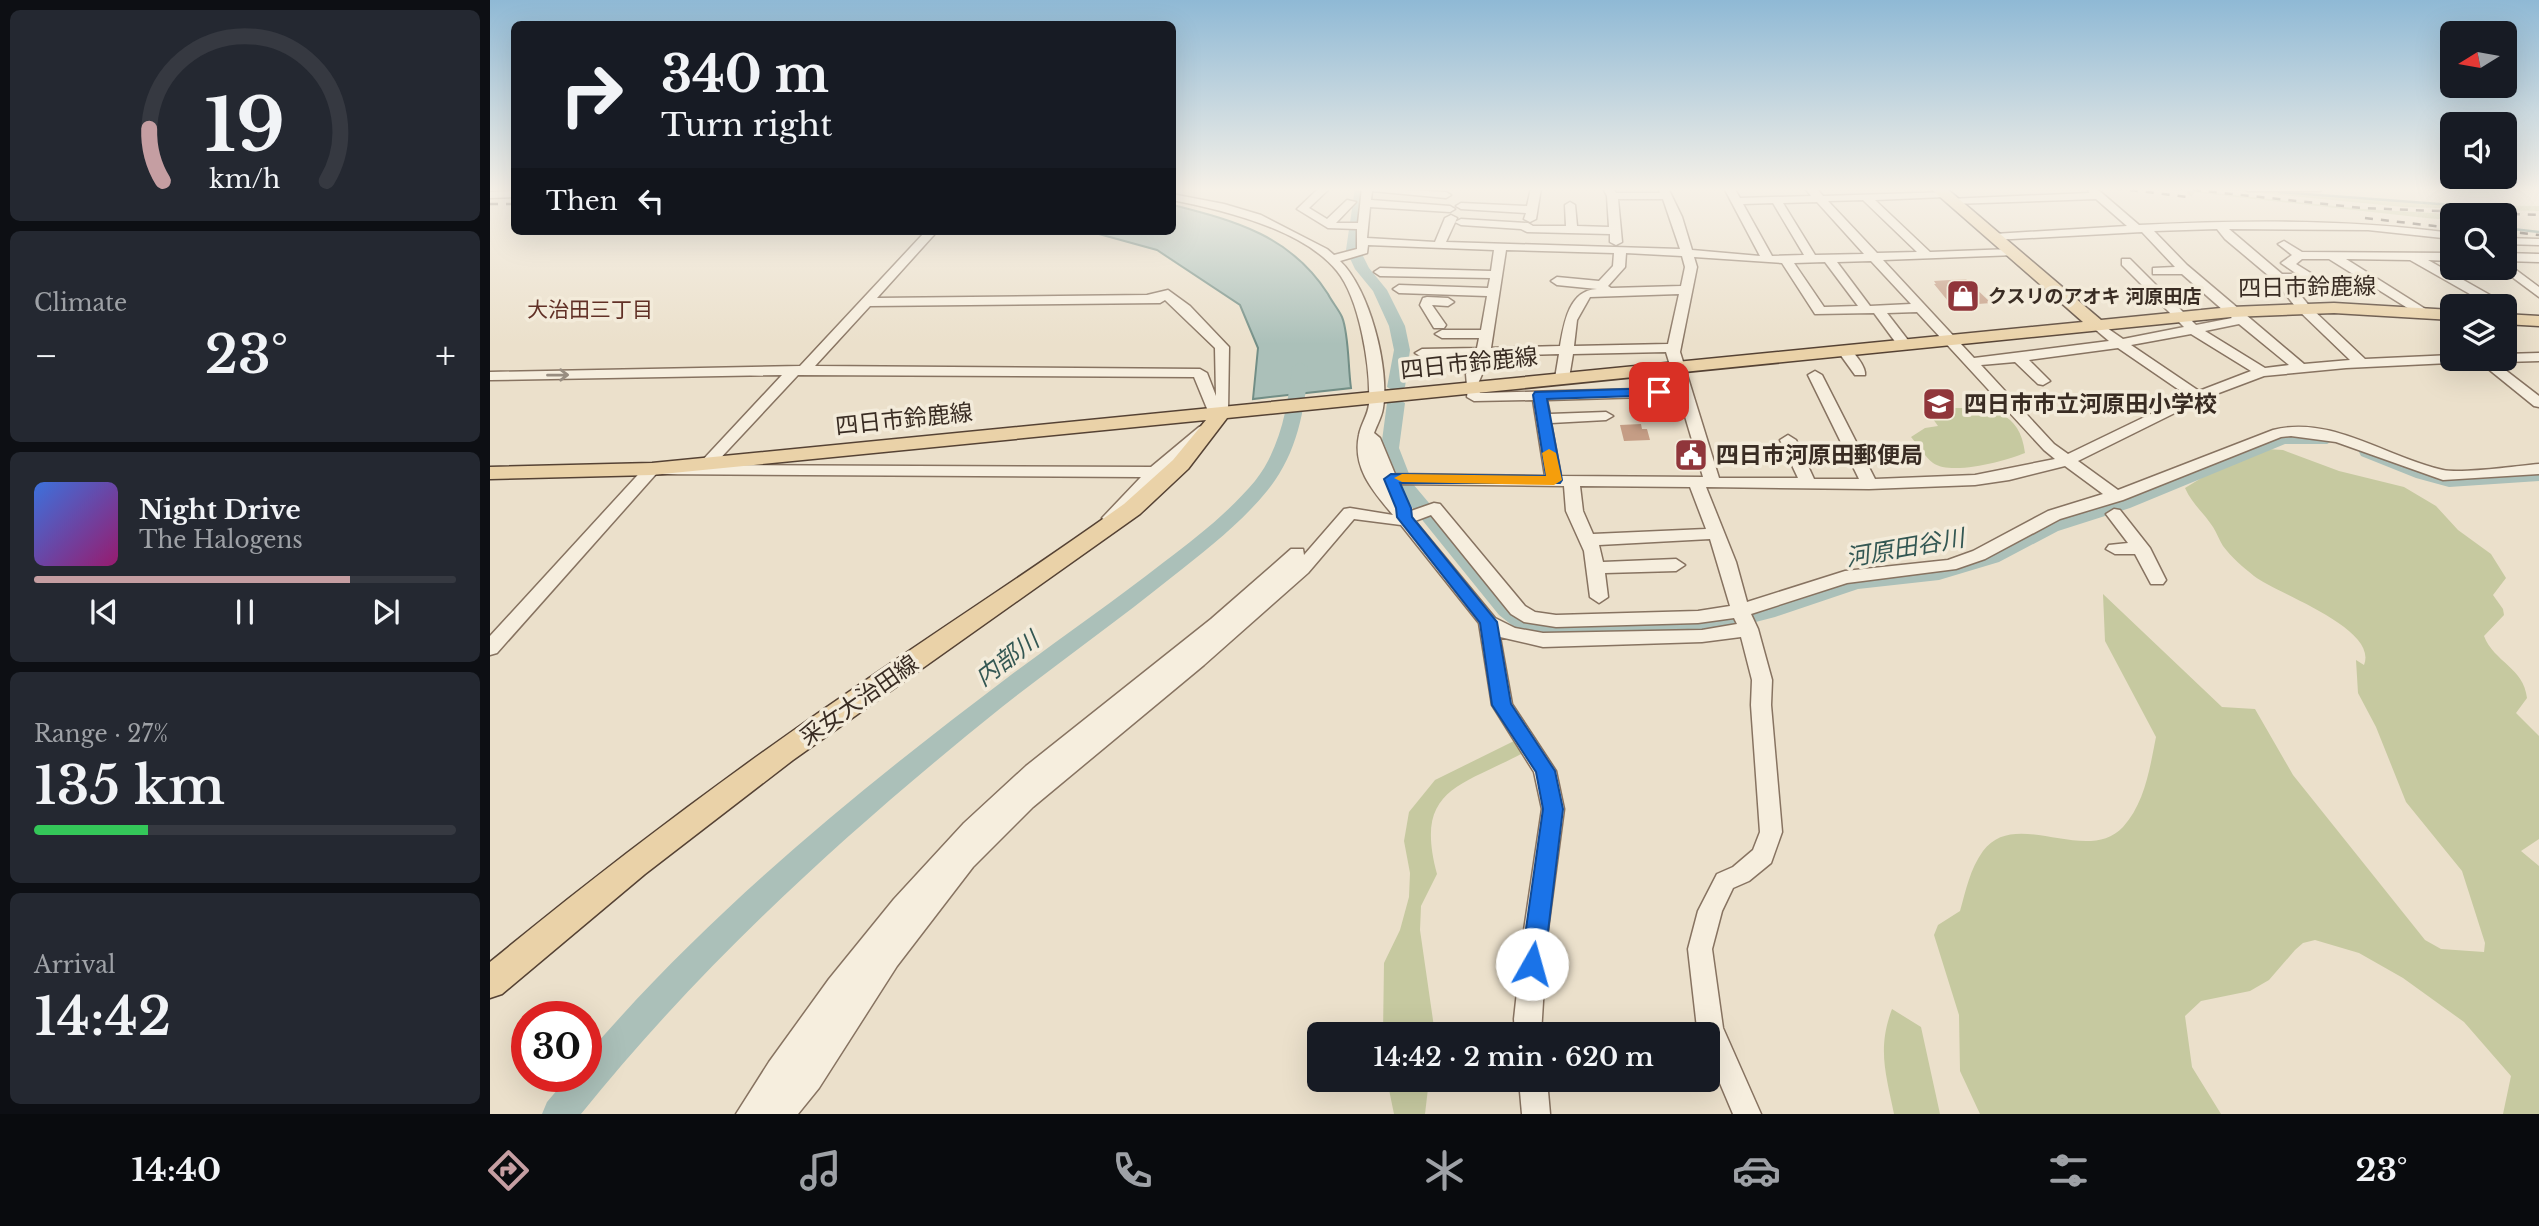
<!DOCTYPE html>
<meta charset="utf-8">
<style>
:root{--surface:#171b24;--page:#242831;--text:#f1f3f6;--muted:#9ea1a6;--line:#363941;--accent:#c59ea2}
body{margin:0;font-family:"Libre Baskerville","Noto Sans JP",serif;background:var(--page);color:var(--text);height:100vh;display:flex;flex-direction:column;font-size:26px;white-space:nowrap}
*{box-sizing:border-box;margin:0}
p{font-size:23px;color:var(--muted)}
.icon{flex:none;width:38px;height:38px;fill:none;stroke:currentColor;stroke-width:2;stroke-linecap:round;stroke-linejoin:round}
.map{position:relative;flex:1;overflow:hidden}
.drawer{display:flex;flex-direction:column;gap:10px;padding:10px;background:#0d0f14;width:490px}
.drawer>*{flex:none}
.guide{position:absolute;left:21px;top:21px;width:665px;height:214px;border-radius:10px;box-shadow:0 7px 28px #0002;background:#171b24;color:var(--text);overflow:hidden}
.needle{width:46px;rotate:259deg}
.buttons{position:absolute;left:1950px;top:21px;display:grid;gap:14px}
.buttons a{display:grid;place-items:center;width:77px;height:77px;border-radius:10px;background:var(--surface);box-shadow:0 7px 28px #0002;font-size:35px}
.speed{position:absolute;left:21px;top:1001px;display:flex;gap:14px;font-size:35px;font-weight:700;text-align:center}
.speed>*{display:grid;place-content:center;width:91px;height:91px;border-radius:50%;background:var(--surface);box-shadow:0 7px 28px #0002;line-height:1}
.speed .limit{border:10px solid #d22;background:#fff;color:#111}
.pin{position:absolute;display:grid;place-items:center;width:60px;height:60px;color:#fff;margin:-30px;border-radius:14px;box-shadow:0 4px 10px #0006}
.me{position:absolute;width:77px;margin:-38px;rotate:7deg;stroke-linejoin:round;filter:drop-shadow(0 0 5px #0008)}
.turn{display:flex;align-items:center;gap:24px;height:147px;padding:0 35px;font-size:32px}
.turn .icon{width:91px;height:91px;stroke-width:2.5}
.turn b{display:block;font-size:49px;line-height:60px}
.then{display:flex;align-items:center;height:66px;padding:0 35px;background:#0003;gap:14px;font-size:26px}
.big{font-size:52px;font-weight:600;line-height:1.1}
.drawer .tile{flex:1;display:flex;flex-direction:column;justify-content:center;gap:10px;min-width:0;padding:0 24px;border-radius:10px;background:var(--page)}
.drawer .dial{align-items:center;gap:0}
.dial svg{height:182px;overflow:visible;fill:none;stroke:var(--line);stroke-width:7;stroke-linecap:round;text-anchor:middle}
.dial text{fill:var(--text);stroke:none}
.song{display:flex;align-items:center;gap:21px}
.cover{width:84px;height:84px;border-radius:10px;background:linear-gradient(135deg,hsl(220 70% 55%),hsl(320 70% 35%))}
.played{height:7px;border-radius:4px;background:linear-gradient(90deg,var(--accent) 75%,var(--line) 75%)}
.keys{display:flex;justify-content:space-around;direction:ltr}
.heat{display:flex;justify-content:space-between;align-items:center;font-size:38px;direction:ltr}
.charge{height:10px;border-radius:5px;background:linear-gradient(90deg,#34c759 27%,var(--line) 0)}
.trip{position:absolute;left:817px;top:1022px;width:413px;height:70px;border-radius:10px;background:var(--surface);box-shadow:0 7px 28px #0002;font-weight:600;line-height:70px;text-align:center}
.menu{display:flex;height:112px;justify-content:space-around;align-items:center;background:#090b0e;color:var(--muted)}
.menu .icon{width:49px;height:49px}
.menu .on{color:var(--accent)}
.menu b{font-size:32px;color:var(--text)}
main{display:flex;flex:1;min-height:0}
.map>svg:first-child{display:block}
</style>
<main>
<section class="drawer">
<div class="tile dial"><svg viewBox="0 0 100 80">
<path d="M14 69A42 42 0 1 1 86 69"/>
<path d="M14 69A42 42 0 0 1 8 46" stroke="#c59ea2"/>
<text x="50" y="56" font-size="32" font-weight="700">19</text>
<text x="50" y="72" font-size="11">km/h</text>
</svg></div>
<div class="tile"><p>Climate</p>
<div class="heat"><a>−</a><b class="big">23°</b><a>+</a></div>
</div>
<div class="tile">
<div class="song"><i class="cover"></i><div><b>Night Drive</b><p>The Halogens</p></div></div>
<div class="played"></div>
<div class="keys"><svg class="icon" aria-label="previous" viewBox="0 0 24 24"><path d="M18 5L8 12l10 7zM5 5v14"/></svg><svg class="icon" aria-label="pause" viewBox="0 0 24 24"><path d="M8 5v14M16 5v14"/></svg><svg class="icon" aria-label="next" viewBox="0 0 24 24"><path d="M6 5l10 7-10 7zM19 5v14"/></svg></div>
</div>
<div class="tile"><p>Range · 27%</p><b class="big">135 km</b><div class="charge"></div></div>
<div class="tile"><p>Arrival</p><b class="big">14:42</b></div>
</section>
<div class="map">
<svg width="2049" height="1114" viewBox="0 0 2049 1114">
<rect width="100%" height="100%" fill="#ebe0cb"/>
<g fill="#c6c9a0">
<path d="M1664,188H1679L1873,209L1977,215H1962V220L1936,218Z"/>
<path d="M1719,188L1961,205L2049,206V211L1913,207Z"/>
<path d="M1445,408C1486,409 1529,401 1535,453C1516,461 1461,476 1443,463C1435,457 1428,445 1421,437L1435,428L1448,426L1443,419Z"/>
<path d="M1776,449L1793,450L1849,471L1914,487L1946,506L1968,530L2001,554L2016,578L2003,595L2013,609L2014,615L1994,636C2004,662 2034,668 2037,698L2026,713L2049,736V839L2031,851L2049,866V1114H2013L2021,1076L1974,1022L1913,978L1869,953L1825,940L1813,943L1805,950L1779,980L1760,991L1711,1001L1695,1016L1702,1067L1731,1114H1490L1470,1071L1469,1015L1444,935L1448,925L1470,911C1476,890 1480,869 1493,851C1526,807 1596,866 1633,827C1655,803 1660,767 1666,737L1615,641L1613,594L1732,707L1765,709L1803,775L1935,940L1951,949L1994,952L1995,943L1972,871L1916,802L1886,727L1868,693L1866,660L1874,665C1889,628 1787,594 1764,576C1754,568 1741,557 1733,546C1729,540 1727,533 1723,527C1714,513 1702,504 1695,488L1754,452Z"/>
<path d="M1024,741L1033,753C969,787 924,789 947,874L931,906L930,930L945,1034H893L894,963L910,930L919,897L920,873L914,841L919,812L945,780Z"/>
<path d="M1402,1009L1431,1027L1450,1114H1404C1396,1074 1387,1049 1402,1009Z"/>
<path d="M897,1080H939L935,1114H904Z"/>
</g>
<path fill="#abc0b9" stroke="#728e86" stroke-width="2" d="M683,205C746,221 801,236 838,294C842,302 849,310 852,317C859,334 858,368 861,388L763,399L768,348L750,305L667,250L598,231H682Z"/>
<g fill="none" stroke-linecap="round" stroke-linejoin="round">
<g stroke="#728e86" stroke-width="2.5">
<path d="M1789,192L1963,205"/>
<path d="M2014,228L2049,232"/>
</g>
<g fill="#abc0b9" fill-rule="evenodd">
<path d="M865,188H877L870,250L879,268L897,290L915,326L920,350L915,387L906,392L897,387L904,350L899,326L883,291L865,269L856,250Z"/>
<path d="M810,362L818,367C815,412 806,456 777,491C750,524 715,551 682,577C626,622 568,663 512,707C359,830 214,961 91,1114H52L57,1102L79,1076H96V1056C218,913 367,791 517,678C569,639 623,602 674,562C706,538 739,512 765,481C790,449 798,407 802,367Z"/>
<path d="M906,398L915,403L909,448L923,484L1025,605L1043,619L1062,622L1231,615L1272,606L1365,575L1448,566L1495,552L1554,523L1626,500L1786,435L1823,432L1843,435L1846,439L1837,444H1795L1640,508L1568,531L1509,562L1449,580L1368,589L1285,617L1231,631L1062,638L1028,630L1009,615L904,485L891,448L897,403Z"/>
<path d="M1878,446L1959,475L2049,469V481L1959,487L1926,478L1871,456L1869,452Z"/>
</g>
</g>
<g fill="#c59d85">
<path d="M1476,279L1501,303L1462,306L1444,284H1446L1444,281Z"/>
<path d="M1151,424L1152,429H1157L1160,440L1134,441L1130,425Z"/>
</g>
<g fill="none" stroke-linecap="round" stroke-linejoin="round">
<path stroke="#c7bca9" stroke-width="12" stroke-dasharray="12 6" stroke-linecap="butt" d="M1700,188L1705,192"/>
<defs>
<g id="minor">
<path d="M829,188H840L819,208L837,219L857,200L866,202L846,223H868L872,188L956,192L961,195L956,198L882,191L881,200L960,206L965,209L960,212L880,207L877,238L945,242L955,218L961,215L967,218L956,242L1190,249L1173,199H1128L1132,242L1126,245L1120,242V234L1037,232L1031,229L971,225L965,222L971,219L1038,223L1043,226H1076L1075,205L1080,202L1085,205L1087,226L1119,227L1117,196L1113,188H1123L1126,193H1170L1168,188H1178L1192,217L1202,250L1270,256L1234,188H1244L1250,198L1321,196L1315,188H1326L1333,196L1458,192L1459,194L1454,197L1385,200L1440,252L1522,249L1526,251V255L1393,260L1484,358L1619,341L1600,325L1607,321L1633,339L1694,327L1632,265V259H1640L1706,325L1742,318L1692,274H1663V268L1685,267L1652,232L1504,240L1498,237L1504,234L1637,226L1606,199L1462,204L1457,201L1458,199L1599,193L1598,188H1606L1649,225C1754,220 1858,219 1962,233V239L1878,230L1739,229L1792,274H1807L1791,263L1802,255L1788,244L1794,241L1812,252L1962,253V261L1938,260L2014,303V309V306H2001L1920,260L1856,259L1937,310V316L1932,317L1839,259H1812L1806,264L1827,277L1821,281H1799L1821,308L1875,359L1962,355V359H1982L1980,362L1856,368L1774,376L1713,399L1588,461L1628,490L1783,430C1842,415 1897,458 1953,470C1972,474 2026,466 2049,464V474L1953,480L1846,442L1801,436L1791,437L1633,500L1570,519L1495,559L1466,569L1357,583L1261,614L1268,629L1282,680L1281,705L1292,832L1281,863L1259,881L1243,888L1232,911L1222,949L1233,1028L1271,1114H1243L1218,1055V1034H1209L1207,1028L1198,949L1208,911L1227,874L1243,867L1263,850L1270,832L1261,705L1262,680L1251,637L1212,642L1053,647L1010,637L1022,704L1066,771L1074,809L1057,937L1051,1034H1025L1024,1019L1033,937L1052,809L1044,772L1002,705L989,623L911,525L864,519L818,573L714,665L543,807L483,867L407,966L329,1088L308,1114H246L279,1062L339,979L404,899L474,823L536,766L721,619L801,549H813L814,555L854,509L860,508L903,515C883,491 862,468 869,435C871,424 878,415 879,404C881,369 870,299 847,271C813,229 733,210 682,200V194L734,204L771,215L837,249L844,255L867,249V229L838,228L807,209ZM1373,200L1427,252L1387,253L1338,201ZM1327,202L1374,254L1325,255L1293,203ZM1283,203L1314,255L1282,256L1253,204ZM1727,229L1735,239L1785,281L1808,310L1860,360L1814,364L1697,265L1664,231ZM878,245L1004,250L1001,271L890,268L884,272L890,276L1000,278L998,288L909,285L903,289L909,293L997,296L991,330H952L945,334L952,338H989L987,348L932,349L925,353L932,357L986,356L976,374L977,386H987L1000,356L1069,354L1065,378L1072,382L1079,378L1083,354L1176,352L1187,388L990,393L988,389H978L977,397L984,401L1043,400L1055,476L905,474L890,438L884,433C887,425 892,416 893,408C900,368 879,288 850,261L877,253ZM1016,250L1124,253L1123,266L1109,281L1067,277L1061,281L1067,285L1107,289C1079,290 1074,323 1070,346L1001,348ZM1136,253L1192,256L1195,267L1191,286L1121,288L1118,286L1135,267ZM1204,257L1292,263L1325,314L1384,313L1409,347L1414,348L1421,344L1397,313L1427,312L1554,450L1565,459L1485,475L1385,479L1332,375L1325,371L1318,375L1369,479H1324L1306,440L1298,435L1290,440L1308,478H1229L1190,352L1207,267ZM1381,261L1421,304L1380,306L1347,262ZM1335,262L1368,306L1334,307L1304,263ZM1189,294L1178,344L1084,346L1087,320L1100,297ZM1749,324L1799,365L1775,368L1715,331ZM1701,334L1761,371L1709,391L1641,345ZM1628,348L1698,396L1578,454L1564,444L1491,365L1525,362L1548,384L1553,385L1560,381L1539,360ZM1189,396L1213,477L1071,476L1061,423L1116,420L1123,416L1116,412L1060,414L1057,400ZM1575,466L1613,494L1558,511L1483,551L1458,560L1355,571L1257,602L1246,562L1216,487L1379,489L1485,485L1519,480ZM909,484L1074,486L1076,511L1094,551L1100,597L1109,603L1118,597L1115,573L1186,571L1195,565L1186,559L1113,562L1109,545L1220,539L1240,606L1208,611L1066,615L1045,612L1035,606L950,504L944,503L921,511ZM1090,486L1200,487L1216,529L1103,534L1093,511ZM941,515L1021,614L1034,622L1066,627L1208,623L1244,618L1247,624L1212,630L1053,633L1025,628L1005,618L925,521Z"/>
<path d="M1041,188H1051L1046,219L1040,222L1034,219L1036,213L971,209L966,206L971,203L1037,206Z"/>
<path d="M1753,188H1835L1830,191H1758Z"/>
<path d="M24,191V197L0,198V192Z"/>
<path d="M438,232L444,235L442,237L387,298L657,295L678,290L700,306L739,347L738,412L731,416L718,411L704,377L308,375L224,465L661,467L709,427L714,425L722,430L671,475L626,522L620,523L612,518L651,477L166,474L7,653L0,655V636L156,466L208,465L292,375L0,380V372L310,366L434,233ZM675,300L725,348L726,396L717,373L710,369L325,366L380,306L670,303Z"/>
<path d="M2014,238L2049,239V245L2014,244Z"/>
<path d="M2014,253L2049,254V262L2014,261Z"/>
<path d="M2014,261L2049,287V297L2010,268H2014Z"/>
<path d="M937,297L958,298L964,302L958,306L942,305L956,325L954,328H944L930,305L933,298Z"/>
<path d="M1354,346C1363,349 1376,367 1375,375H1365L1347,350Z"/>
<path d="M2049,353V361L2014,362L2008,359H2014V354Z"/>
<path d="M1986,359H2001L2049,396V407L2044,406Z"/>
<path d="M1624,509L1630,510L1660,548L1676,580L1673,584H1661L1645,554H1625L1616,549L1619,545L1638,543L1616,514Z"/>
<path d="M1029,1080H1057L1060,1114H1032Z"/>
</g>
<g id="major">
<path d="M1440,188H1456L1611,320L1741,307L1844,303L1962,310V320L1844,313L1741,317L737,418L698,469L650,514L303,760L155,874L12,994L0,998V962C124,860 252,764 385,674C468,617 552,563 634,504L683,460L716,420L162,475L0,479V467L162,463L1593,322Z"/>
<path d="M2014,314L2049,316V326L2014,324Z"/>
</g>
</defs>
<use href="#minor" stroke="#877361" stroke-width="3"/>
<use href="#major" stroke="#554234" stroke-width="3"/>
<use href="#minor" fill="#f6eede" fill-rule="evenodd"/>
<use href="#major" fill="#ead2a8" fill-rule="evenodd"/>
<g stroke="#392c23" stroke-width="2.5" stroke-dasharray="8 8" stroke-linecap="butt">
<path d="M1624,188L1698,197"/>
<path d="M1687,188L1872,208L2049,215"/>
<path d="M0,204H24"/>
<path d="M1875,218L1962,228"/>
<path d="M2014,231L2049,235"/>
</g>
</g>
<defs><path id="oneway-shaft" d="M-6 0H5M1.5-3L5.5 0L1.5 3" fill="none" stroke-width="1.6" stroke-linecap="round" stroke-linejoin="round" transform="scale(1.75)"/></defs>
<use stroke="#988d80" href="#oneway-shaft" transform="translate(68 375) rotate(-1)"/>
<linearGradient id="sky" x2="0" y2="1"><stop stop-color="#8fb9d5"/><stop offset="0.55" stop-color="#f6f1e8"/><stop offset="1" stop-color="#f6f1e8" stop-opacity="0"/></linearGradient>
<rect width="2049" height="344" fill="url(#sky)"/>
<path fill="#1a73e8" stroke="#114b97" stroke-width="2" d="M1169,388L1173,390V395L1057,399L1072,480L1070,483H910L921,508L922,517L1007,622L1021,704L1065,771L1073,809L1054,964L1051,971L1042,975L1034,971L1031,964L1053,809L1046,772L1002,705L990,623L907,517L906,508L894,479L901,474L1056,476L1043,395L1045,392Z"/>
<path fill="#f59e0b" d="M1059,449L1066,453L1072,480L1064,485L912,482L904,478L912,474L1056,476L1052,453Z"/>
<defs>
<symbol id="shop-square" viewBox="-11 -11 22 22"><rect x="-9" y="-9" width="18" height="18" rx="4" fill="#90363b" stroke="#f3ebda"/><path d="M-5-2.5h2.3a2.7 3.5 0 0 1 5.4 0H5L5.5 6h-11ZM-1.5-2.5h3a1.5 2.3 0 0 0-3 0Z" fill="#fff"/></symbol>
<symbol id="school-square" viewBox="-11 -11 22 22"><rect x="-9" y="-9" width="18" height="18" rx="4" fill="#90363b" stroke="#f3ebda"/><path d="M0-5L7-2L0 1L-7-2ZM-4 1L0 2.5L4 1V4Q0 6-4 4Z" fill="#fff"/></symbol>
<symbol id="civic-square" viewBox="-11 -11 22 22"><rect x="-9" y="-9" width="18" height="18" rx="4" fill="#90363b" stroke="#f3ebda"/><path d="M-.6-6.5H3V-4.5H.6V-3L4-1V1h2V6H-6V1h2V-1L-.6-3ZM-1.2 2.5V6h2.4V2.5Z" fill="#fff"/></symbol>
</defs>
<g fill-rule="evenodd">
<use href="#shop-square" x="1454" y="277" width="38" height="38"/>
<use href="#school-square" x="1430" y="385" width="38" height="38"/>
<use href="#civic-square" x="1182" y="436" width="38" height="38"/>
</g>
<g text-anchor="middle" stroke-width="7" stroke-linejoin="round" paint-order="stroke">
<g font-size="19" font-weight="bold" fill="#392c23" stroke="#f3ebda" text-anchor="start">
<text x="1498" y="303">クスリのアオキ 河原田店</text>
</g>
<g font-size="21" fill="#613026" stroke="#f3ebda">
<text x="100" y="317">大治田三丁目</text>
</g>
<g font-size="23" fill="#392c23" stroke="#f3ebda">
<text transform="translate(1817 287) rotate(-1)" y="8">四日市鈴鹿線</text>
<text transform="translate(979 363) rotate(-6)" y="8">四日市鈴鹿線</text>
<text transform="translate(414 419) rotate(-6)" y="8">四日市鈴鹿線</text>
<text transform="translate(369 700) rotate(-35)" y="8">采女大治田線</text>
</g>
<g font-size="23" font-weight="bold" fill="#392c23" stroke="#f3ebda" text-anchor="start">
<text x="1474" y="412">四日市市立河原田小学校</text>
<text x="1226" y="463">四日市河原田郵便局</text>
</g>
<g font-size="24" font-style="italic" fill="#335753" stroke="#f3ebda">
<text transform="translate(1415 548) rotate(-10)" y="8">河原田谷川</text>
<text transform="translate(517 659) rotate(-37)" y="8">内部川</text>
</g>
</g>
</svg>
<div class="buttons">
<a><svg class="needle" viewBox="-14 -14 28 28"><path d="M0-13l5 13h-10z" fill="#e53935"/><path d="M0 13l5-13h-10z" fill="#9ea1a6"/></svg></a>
<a><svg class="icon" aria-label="sound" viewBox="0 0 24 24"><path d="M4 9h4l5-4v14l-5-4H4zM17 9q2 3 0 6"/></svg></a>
<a><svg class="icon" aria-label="search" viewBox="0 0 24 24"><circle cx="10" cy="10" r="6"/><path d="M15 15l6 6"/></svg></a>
<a><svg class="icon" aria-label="layers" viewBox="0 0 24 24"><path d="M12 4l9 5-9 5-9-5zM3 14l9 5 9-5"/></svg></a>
</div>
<div class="speed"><div class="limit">30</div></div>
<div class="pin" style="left:1169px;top:392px;background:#d93025"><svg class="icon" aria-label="arrive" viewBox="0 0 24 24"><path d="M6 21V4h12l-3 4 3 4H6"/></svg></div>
<svg class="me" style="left:1042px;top:964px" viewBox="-20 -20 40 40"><circle r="19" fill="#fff"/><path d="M0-13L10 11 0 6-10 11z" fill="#1a73e8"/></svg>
<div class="trip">14:42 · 2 min · 620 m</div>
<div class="guide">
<div class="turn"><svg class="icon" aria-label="right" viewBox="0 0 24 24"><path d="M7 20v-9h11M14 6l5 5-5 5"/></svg><div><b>340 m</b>Turn right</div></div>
<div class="then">Then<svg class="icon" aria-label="left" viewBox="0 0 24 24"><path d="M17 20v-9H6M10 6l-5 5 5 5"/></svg></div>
</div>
</div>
</main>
<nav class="menu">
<b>14:40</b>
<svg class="icon on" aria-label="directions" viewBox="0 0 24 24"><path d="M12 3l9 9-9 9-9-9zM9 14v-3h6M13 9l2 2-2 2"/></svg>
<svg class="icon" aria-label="music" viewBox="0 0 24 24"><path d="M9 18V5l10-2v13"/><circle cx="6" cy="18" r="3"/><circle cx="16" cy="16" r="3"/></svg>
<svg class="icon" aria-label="phone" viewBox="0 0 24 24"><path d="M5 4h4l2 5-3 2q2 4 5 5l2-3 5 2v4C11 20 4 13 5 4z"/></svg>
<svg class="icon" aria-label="climate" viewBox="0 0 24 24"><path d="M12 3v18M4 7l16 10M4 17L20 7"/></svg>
<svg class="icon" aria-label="car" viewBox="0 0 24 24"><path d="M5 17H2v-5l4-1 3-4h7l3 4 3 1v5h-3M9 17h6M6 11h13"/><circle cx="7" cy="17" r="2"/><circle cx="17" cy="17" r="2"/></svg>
<svg class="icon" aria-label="filters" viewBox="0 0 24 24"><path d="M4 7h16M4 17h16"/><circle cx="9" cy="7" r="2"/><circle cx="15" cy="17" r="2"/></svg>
<b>23°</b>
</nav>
